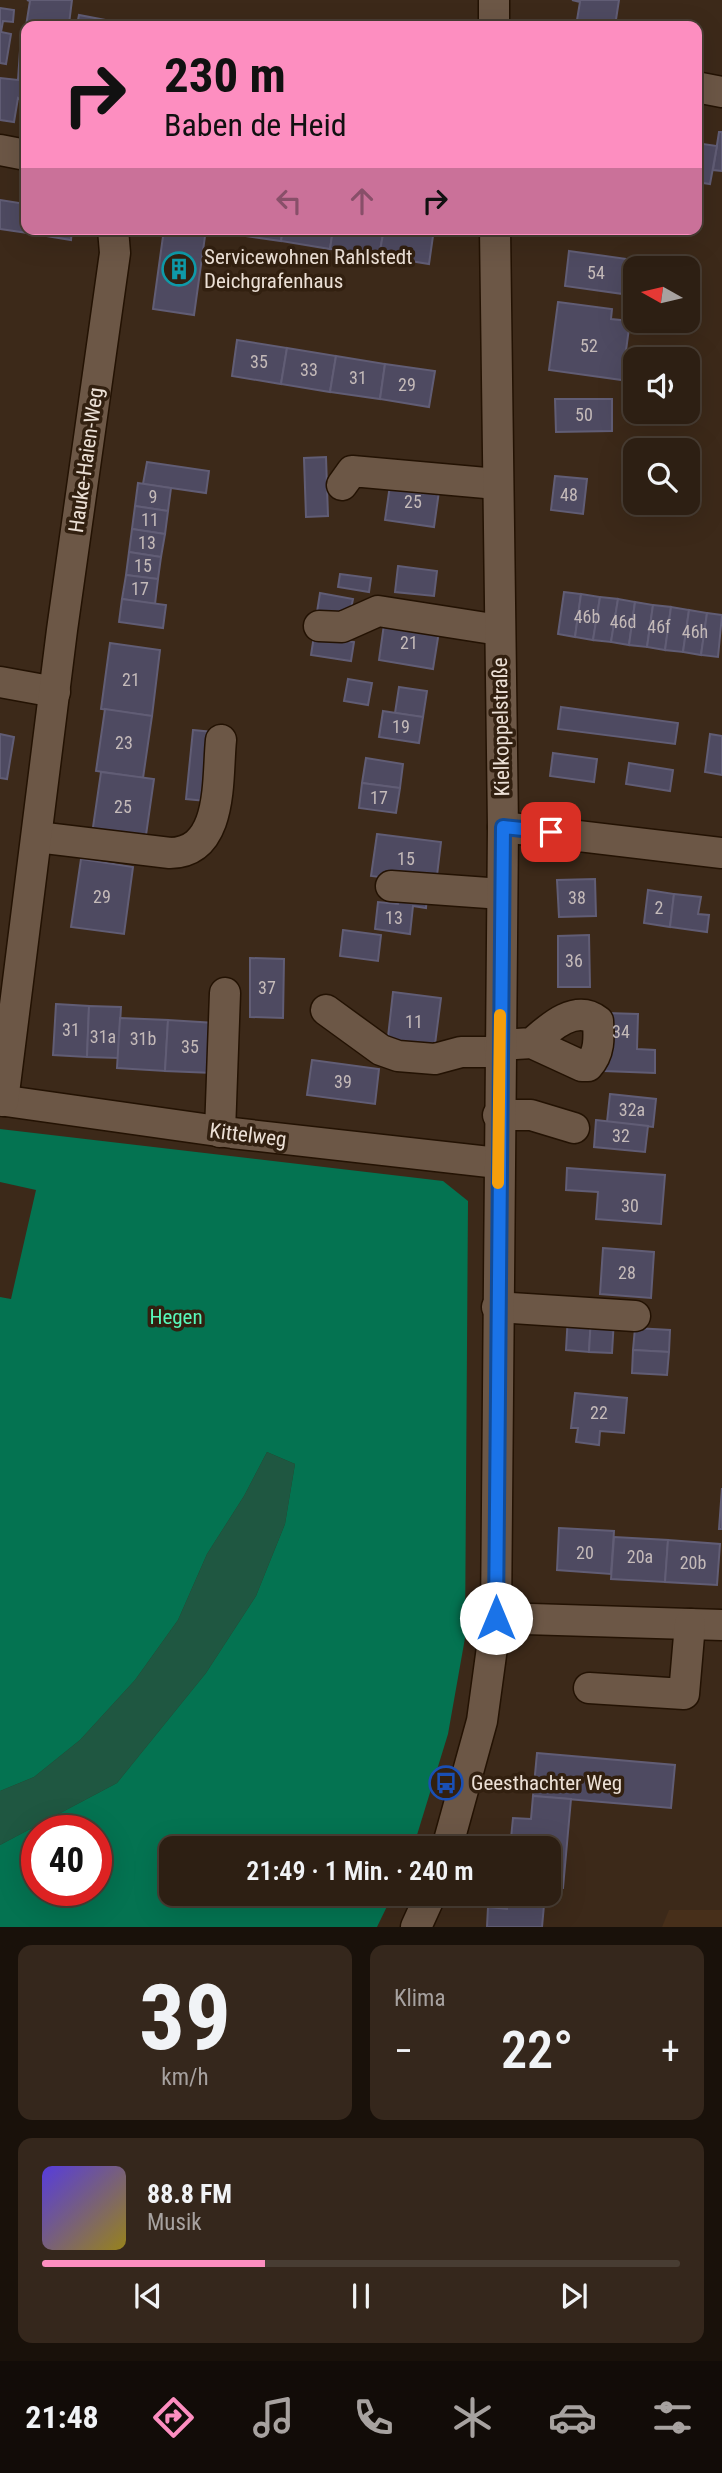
<!DOCTYPE html>
<html lang="de">
<meta charset="utf-8">
<style>
:root{--surface:#2d1f13;--page:#35271c;--text:#f1f3f6;--muted:#a7a2a0;--line:#483d33;--accent:#fd8ec0}
body{margin:0;font-family:"Roboto Condensed",sans-serif;background:var(--page);color:var(--text);height:100vh;display:flex;flex-direction:column;font-size:26px;white-space:nowrap}
*{box-sizing:border-box;margin:0}
p{font-size:23px;color:var(--muted)}
.icon{flex:none;width:38px;height:38px;fill:none;stroke:currentColor;stroke-width:2;stroke-linecap:round;stroke-linejoin:round}
.map{position:relative;height:1927px;overflow:hidden}
.panel{display:flex;flex-direction:column;gap:18px;padding:18px;background:#19110a;flex:1}
.panel>*{flex:none}
.banner{position:absolute;left:21px;top:21px;width:681px;height:214px;border-radius:14px;box-shadow:0 7px 28px #0002,0 0 0 2px var(--line);background:#fd8ec0;color:#111;overflow:hidden}
.needle{width:46px;rotate:278deg}
.fabs{position:absolute;left:623px;top:256px;display:grid;gap:14px}
.fabs a{display:grid;place-items:center;width:77px;height:77px;border-radius:14px;background:var(--surface);box-shadow:0 7px 28px #0002,0 0 0 2px var(--line);font-size:35px}
.speed{position:absolute;left:21px;top:1815px;display:flex;gap:14px;font-size:35px;font-weight:700;text-align:center}
.speed>*{display:grid;place-content:center;width:91px;height:91px;border-radius:50%;background:var(--surface);box-shadow:0 7px 28px #0002,0 0 0 2px var(--line);line-height:1}
.speed .limit{border:10px solid #d22;background:#fff;color:#111}
.pin{position:absolute;display:grid;place-items:center;width:60px;height:60px;color:#fff;margin:-30px;border-radius:14px;box-shadow:0 4px 10px #0006}
.me{position:absolute;width:77px;margin:-38px;rotate:0deg;stroke-linejoin:round;filter:drop-shadow(0 0 5px #0008)}
.turn{display:flex;align-items:center;gap:24px;height:147px;padding:0 28px;font-size:32px}
.turn .icon{width:91px;height:91px;stroke-width:2.5}
.turn b{display:block;font-size:49px;line-height:60px}
.lanes{display:flex;align-items:center;height:66px;padding:0 28px;background:#0003;justify-content:center;gap:35px;direction:ltr}
.lanes .off{opacity:.35}
.big{font-size:52px;font-weight:600;line-height:1.1}
.panel .widget{flex:1;display:flex;flex-direction:column;justify-content:center;gap:10px;min-width:0;padding:0 24px;border-radius:14px;background:var(--page)}
.panel .dial{align-items:center;gap:0}
.dial b{font-size:91px;line-height:1}
.song{display:flex;align-items:center;gap:21px}
.cover{width:84px;height:84px;border-radius:10px;background:linear-gradient(135deg,hsl(250 70% 55%),hsl(50 70% 35%))}
.played{height:7px;border-radius:4px;background:linear-gradient(90deg,var(--accent) 35%,var(--line) 35%)}
.keys{display:flex;justify-content:space-around;direction:ltr}
.heat{display:flex;justify-content:space-between;align-items:center;font-size:38px;direction:ltr}
.panel .tiles{flex:1;display:grid;gap:18px;grid-template-columns:1fr 1fr}
.widget:last-child{grid-column:span 2}
.trip{position:absolute;left:159px;top:1836px;width:402px;height:70px;border-radius:14px;background:var(--surface);box-shadow:0 7px 28px #0002,0 0 0 2px var(--line);font-weight:600;line-height:70px;text-align:center}
.dock{display:flex;height:112px;justify-content:space-around;align-items:center;background:#120c08;color:var(--muted)}
.dock .icon{width:49px;height:49px}
.dock .on{color:var(--accent)}
.dock b{font-size:32px;color:var(--text)}
.map>svg:first-child{display:block}
</style>
<div class="map">
<svg width="722" height="1927" viewBox="0 0 722 1927">
<rect width="100%" height="100%" fill="#3c2919"/>
<path fill="#472f1a" d="M669,1910H722V1927H662Z"/>
<path fill="#1f5741" d="M267,1452L295,1464L285,1524L256,1596L206,1673L117,1783L0,1845V1791L34,1777L80,1740L135,1680L178,1620L207,1554L244,1496Z"/>
<path fill="#047351" fill-rule="evenodd" d="M0,1129L443,1181L468,1201L465,1638L448,1734L413,1848H172V1894H393L377,1927H0V1845L117,1783L206,1673L256,1596L285,1524L295,1464L267,1452L244,1496L207,1554L178,1620L135,1680L80,1740L34,1777L0,1791V1297L11,1299L36,1190L0,1182ZM37,1830H96V1890H37Z"/>
<g fill="#4e4a61" stroke="#615d75" stroke-width="2">
<path d="M27,0H72L69,24L77,25L79,15L137,26H26L30,1Z"/>
<path d="M619,0L615,26H576L580,2L572,0Z"/>
<path d="M0,8L14,10L13,22L3,21L1,32L11,34L6,64L0,63Z"/>
<path d="M26,27V104L18,98L14,122L0,120V78L18,80L21,36H25Z"/>
<path d="M719,132H722V171L713,170Z"/>
<path d="M696,143L717,146L710,184L696,182Z"/>
<path d="M0,200L26,204L28,233L0,229Z"/>
<path d="M29,229H72L71,240L28,233Z"/>
<path d="M164,229H206L194,315L153,309Z"/>
<path d="M232,229H283L281,241L231,234Z"/>
<path d="M283,229H333L330,249L281,241Z"/>
<path d="M333,229H384L379,256L330,249Z"/>
<path d="M384,229H434L429,264L379,256Z"/>
<path d="M569,251L627,259L623,294L565,286Z"/>
<path d="M558,302L612,309L611,319L630,321L622,380L549,370Z"/>
<path d="M237,340L287,348L281,384L232,376Z"/>
<path d="M287,348L336,356L330,392L281,384Z"/>
<path d="M336,356L385,364L380,399L330,392Z"/>
<path d="M385,364L435,371L429,407L380,399Z"/>
<path d="M555,399H612V431L556,432Z"/>
<path d="M326,457L328,516L306,517L304,458Z"/>
<path d="M147,462L209,471L206,493L143,484Z"/>
<path d="M555,476L587,479L583,514L551,510Z"/>
<path d="M391,478L440,484L434,527L385,520Z"/>
<path d="M138,483L171,488L168,511L135,506Z"/>
<path d="M135,506L168,511L165,534L132,529Z"/>
<path d="M132,529L165,534L161,557L129,552Z"/>
<path d="M129,552L161,557L158,579L126,575Z"/>
<path d="M398,566L437,571L434,596L395,592Z"/>
<path d="M340,574L371,578L369,592L338,587Z"/>
<path d="M126,575L158,579L155,604L122,599Z"/>
<path d="M564,592L581,594L575,637L558,634Z"/>
<path d="M320,593L353,599L349,618L317,612Z"/>
<path d="M581,594L600,597L593,640L575,637Z"/>
<path d="M600,597L618,599L611,642L593,640Z"/>
<path d="M122,599L166,605L163,628L119,622Z"/>
<path d="M618,599L635,602L629,645L611,642Z"/>
<path d="M635,602L653,605L647,647L629,645Z"/>
<path d="M653,605L671,607L665,650L647,647Z"/>
<path d="M671,607L689,610L683,652L665,650Z"/>
<path d="M689,610L707,613L701,655L683,652Z"/>
<path d="M707,613L722,615L718,657L701,655Z"/>
<path d="M385,617L440,625L433,669L379,660Z"/>
<path d="M314,636L354,642L351,661L311,655Z"/>
<path d="M110,643L160,650L152,716L101,709Z"/>
<path d="M348,679L372,683L368,705L344,701Z"/>
<path d="M399,687L427,691L423,717L395,713Z"/>
<path d="M561,707L678,723L675,744L558,729Z"/>
<path d="M105,709L152,716L143,778L96,771Z"/>
<path d="M383,711L423,717L419,743L379,737Z"/>
<path d="M193,730L213,732L206,801L186,799Z"/>
<path d="M0,734L14,737L7,779L0,778Z"/>
<path d="M710,734L722,736V775L705,772Z"/>
<path d="M553,753L597,759L594,782L550,776Z"/>
<path d="M366,758L403,764L400,788L362,783Z"/>
<path d="M629,763L673,770L670,791L626,784Z"/>
<path d="M101,772L154,779L145,842L92,834Z"/>
<path d="M362,783L400,788L396,813L359,808Z"/>
<path d="M377,834L441,842L436,884L371,876Z"/>
<path d="M81,859L133,867L124,934L71,927Z"/>
<path d="M595,879L596,916L559,917L557,880Z"/>
<path d="M648,890L674,894L670,927L644,923Z"/>
<path d="M400,893L427,896L426,908L413,906L410,934L375,929L378,902L398,904Z"/>
<path d="M674,894L701,897L698,914L709,915L707,932L670,927Z"/>
<path d="M343,930L381,935L378,961L340,956Z"/>
<path d="M589,935L590,987H558V936Z"/>
<path d="M250,958L284,959L283,1018L250,1017Z"/>
<path d="M393,992L441,998L434,1052L387,1046Z"/>
<path d="M56,1004L89,1006L87,1057L53,1055Z"/>
<path d="M89,1006L121,1007L118,1058L87,1057Z"/>
<path d="M606,1013L638,1014L637,1049L655,1050V1073L604,1071Z"/>
<path d="M120,1018L168,1020L165,1071L117,1068Z"/>
<path d="M168,1020L215,1023L213,1073L165,1071Z"/>
<path d="M312,1060L379,1069L375,1104L307,1095Z"/>
<path d="M610,1094L656,1099L653,1127L607,1122Z"/>
<path d="M596,1120L648,1126L645,1152L594,1147Z"/>
<path d="M567,1168L665,1175L661,1224L596,1219L598,1192L566,1190Z"/>
<path d="M603,1248L654,1252L651,1298L600,1294Z"/>
<path d="M568,1315L591,1317L589,1352L566,1350Z"/>
<path d="M591,1317L614,1319L612,1353L589,1352Z"/>
<path d="M635,1328L670,1330L669,1352L633,1350Z"/>
<path d="M633,1350L669,1352L667,1375L632,1373Z"/>
<path d="M575,1393L627,1398L624,1433L600,1431L599,1445L576,1442L578,1428H571Z"/>
<path d="M722,1488V1529H719Z"/>
<path d="M559,1528L614,1531L611,1574L557,1570Z"/>
<path d="M614,1537L668,1540L665,1582L611,1579Z"/>
<path d="M668,1540L720,1544L717,1585L665,1582Z"/>
<path d="M537,1753L675,1765L671,1808L533,1796Z"/>
<path d="M533,1796L571,1799L563,1888L550,1887V1848H510L513,1818L531,1819Z"/>
<path d="M508,1894H545L542,1927H487L488,1907L507,1909Z"/>
</g>
<g fill="none" stroke-linecap="round" stroke-linejoin="round">
<defs>
<g id="minor">
<path d="M494,0V26"/>
<path d="M696,87L722,92"/>
<path d="M0,150L26,155"/>
<path d="M342,485L352,471L497,484"/>
<path d="M319,626L342,627L378,611L499,630"/>
<path d="M0,682L55,692"/>
<path d="M503,827L722,853"/>
<path d="M37,837L170,853C224,852 217,779 221,740"/>
<path d="M391,886L502,894"/>
<path d="M326,1010L381,1050L398,1056L435,1059L461,1052H499"/>
<path d="M499,1045L532,1043L582,1066H588C600,1053 599,1038 598,1021C575,1003 548,1029 532,1043"/>
<path d="M0,1100L232,1133L498,1163"/>
<path d="M3,1101L62,630L115,253L113,229"/>
<path d="M498,1115H531L574,1128"/>
<path d="M220,1132L225,993"/>
<path d="M497,1307L635,1316"/>
<path d="M496,1618L722,1625"/>
<path d="M589,1688L684,1694L690,1624"/>
<path d="M447,1848L482,1721L496,1618L503,827L495,229"/>
<path d="M416,1927L431,1894"/>
</g>
</defs>
<use href="#minor" stroke="#231203" stroke-width="33"/>
<use href="#minor" stroke="#6c5746" stroke-width="30"/>
</g>
<g fill="none" stroke-linecap="round" stroke-linejoin="round">
<defs>
<path id="route" d="M496,1618L503,827L551,832"/>
</defs>
<use href="#route" stroke="#114b97" stroke-width="18"/>
<use href="#route" stroke="#1a73e8" stroke-width="12"/>
<path stroke="#f59e0b" stroke-width="12" d="M498,1183L500,1015"/>
</g>
<defs>
<symbol id="building-ring" viewBox="-11 -11 22 22"><circle r="9.5" fill="#322010" stroke="#0f9aa8" stroke-width="1.5"/><path d="M-4-6H4V6H1V3H-1V6H-4ZM-2.5-4.3h1.7v1.8h-1.7ZM.8-4.3h1.7v1.8H.8ZM-2.5-1h1.7V.8h-1.7ZM.8-1h1.7V.8H.8Z" fill="#0f9aa8"/></symbol>
<symbol id="bus-ring" viewBox="-11 -11 22 22"><circle r="9.5" fill="#322010" stroke="#1a4fb4" stroke-width="1.5"/><path d="M-5-6H5V4H4V6H2V4H-2V6H-4V4H-5ZM-3.5-4V0h7V-4ZM-3.5 1.2v1.5H-2V1.2ZM2 1.2v1.5H3.5V1.2Z" fill="#1a4fb4"/></symbol>
</defs>
<g fill-rule="evenodd">
<use href="#building-ring" x="160" y="250" width="38" height="38"/>
<use href="#bus-ring" x="427" y="1764" width="38" height="38"/>
</g>
<g text-anchor="middle" stroke-width="7" stroke-linejoin="round" paint-order="stroke">
<g font-size="18" fill="#c4bab9">
<text x="596" y="279">54</text>
<text x="589" y="352">52</text>
<text x="259" y="368">35</text>
<text x="309" y="376">33</text>
<text x="358" y="384">31</text>
<text x="407" y="391">29</text>
<text x="584" y="421">50</text>
<text x="569" y="501">48</text>
<text x="153" y="503">9</text>
<text x="413" y="508">25</text>
<text x="150" y="526">11</text>
<text x="147" y="549">13</text>
<text x="143" y="572">15</text>
<text x="140" y="595">17</text>
<text x="587" y="623">46b</text>
<text x="623" y="628">46d</text>
<text x="659" y="633">46f</text>
<text x="695" y="638">46h</text>
<text x="409" y="649">21</text>
<text x="131" y="686">21</text>
<text x="401" y="733">19</text>
<text x="124" y="749">23</text>
<text x="379" y="804">17</text>
<text x="123" y="813">25</text>
<text x="406" y="865">15</text>
<text x="102" y="903">29</text>
<text x="577" y="904">38</text>
<text x="659" y="914">2</text>
<text x="394" y="924">13</text>
<text x="574" y="967">36</text>
<text x="267" y="994">37</text>
<text x="414" y="1028">11</text>
<text x="71" y="1036">31</text>
<text x="621" y="1038">34</text>
<text x="103" y="1043">31a</text>
<text x="143" y="1045">31b</text>
<text x="190" y="1053">35</text>
<text x="343" y="1088">39</text>
<text x="632" y="1116">32a</text>
<text x="621" y="1142">32</text>
<text x="630" y="1212">30</text>
<text x="627" y="1279">28</text>
<text x="599" y="1419">22</text>
<text x="585" y="1559">20</text>
<text x="640" y="1563">20a</text>
<text x="693" y="1569">20b</text>
</g>
<g font-size="21" fill="#ece0d6" stroke="#322010" text-anchor="start">
<text x="204" y="264">Servicewohnen Rahlstedt<tspan x="204" dy="24">Deichgrafenhaus</tspan></text>
<text x="471" y="1790">Geesthachter Weg</text>
</g>
<g font-size="21" fill="#ece0d6" stroke="#322010">
<text transform="translate(86 460) rotate(-82)" y="7">Hauke-Haien-Weg</text>
<text transform="translate(501 727) rotate(-91)" y="7">Kielkoppelstraße</text>
<text transform="translate(248 1135) rotate(7)" y="7">Kittelweg</text>
</g>
<g font-size="21" fill="#58f9bb" stroke="#322010">
<text x="176" y="1324">Hegen</text>
</g>
</g>
</svg>
<div class="fabs">
<a><svg class="needle" viewBox="-14 -14 28 28"><path d="M0-13l5 13h-10z" fill="#e53935"/><path d="M0 13l5-13h-10z" fill="#a7a2a0"/></svg></a>
<a><svg class="icon" aria-label="sound" viewBox="0 0 24 24"><path d="M4 9h4l5-4v14l-5-4H4zM17 9q2 3 0 6"/></svg></a>
<a><svg class="icon" aria-label="search" viewBox="0 0 24 24"><circle cx="10" cy="10" r="6"/><path d="M15 15l6 6"/></svg></a>
</div>
<div class="speed"><div class="limit">40</div></div>
<div class="pin" style="left:551px;top:832px;background:#d93025"><svg class="icon" aria-label="arrive" viewBox="0 0 24 24"><path d="M6 21V4h12l-3 4 3 4H6"/></svg></div>
<svg class="me" style="left:496px;top:1618px" viewBox="-20 -20 40 40"><circle r="19" fill="#fff"/><path d="M0-13L10 11 0 6-10 11z" fill="#1a73e8"/></svg>
<div class="trip">21:49 · 1 Min. · 240 m</div>
<div class="banner">
<div class="turn"><svg class="icon" aria-label="right" viewBox="0 0 24 24"><path d="M7 20v-9h11M14 6l5 5-5 5"/></svg><div><b>230 m</b>Baben de Heid</div></div>
<div class="lanes"><svg class="icon off" aria-label="left" viewBox="0 0 24 24"><path d="M17 20v-9H6M10 6l-5 5 5 5"/></svg><svg class="icon off" aria-label="ahead" viewBox="0 0 24 24"><path d="M12 20V5M6 11l6-6 6 6"/></svg><svg class="icon" aria-label="right" viewBox="0 0 24 24"><path d="M7 20v-9h11M14 6l5 5-5 5"/></svg></div>
</div>
</div>
<section class="panel">
<div class="tiles">
<div class="widget dial"><b>39</b><p>km/h</p></div>
<div class="widget"><p>Klima</p>
<div class="heat"><a>−</a><b class="big">22°</b><a>+</a></div>
</div>
<div class="widget">
<div class="song"><i class="cover"></i><div><b>88.8 FM</b><p>Musik</p></div></div>
<div class="played"></div>
<div class="keys"><svg class="icon" aria-label="previous" viewBox="0 0 24 24"><path d="M18 5L8 12l10 7zM5 5v14"/></svg><svg class="icon" aria-label="pause" viewBox="0 0 24 24"><path d="M8 5v14M16 5v14"/></svg><svg class="icon" aria-label="next" viewBox="0 0 24 24"><path d="M6 5l10 7-10 7zM19 5v14"/></svg></div>
</div>
</div>
</section>
<nav class="dock">
<b>21:48</b>
<svg class="icon on" aria-label="directions" viewBox="0 0 24 24"><path d="M12 3l9 9-9 9-9-9zM9 14v-3h6M13 9l2 2-2 2"/></svg>
<svg class="icon" aria-label="music" viewBox="0 0 24 24"><path d="M9 18V5l10-2v13"/><circle cx="6" cy="18" r="3"/><circle cx="16" cy="16" r="3"/></svg>
<svg class="icon" aria-label="phone" viewBox="0 0 24 24"><path d="M5 4h4l2 5-3 2q2 4 5 5l2-3 5 2v4C11 20 4 13 5 4z"/></svg>
<svg class="icon" aria-label="climate" viewBox="0 0 24 24"><path d="M12 3v18M4 7l16 10M4 17L20 7"/></svg>
<svg class="icon" aria-label="car" viewBox="0 0 24 24"><path d="M5 17H2v-5l4-1 3-4h7l3 4 3 1v5h-3M9 17h6M6 11h13"/><circle cx="7" cy="17" r="2"/><circle cx="17" cy="17" r="2"/></svg>
<svg class="icon" aria-label="filters" viewBox="0 0 24 24"><path d="M4 7h16M4 17h16"/><circle cx="9" cy="7" r="2"/><circle cx="15" cy="17" r="2"/></svg>
</nav>
